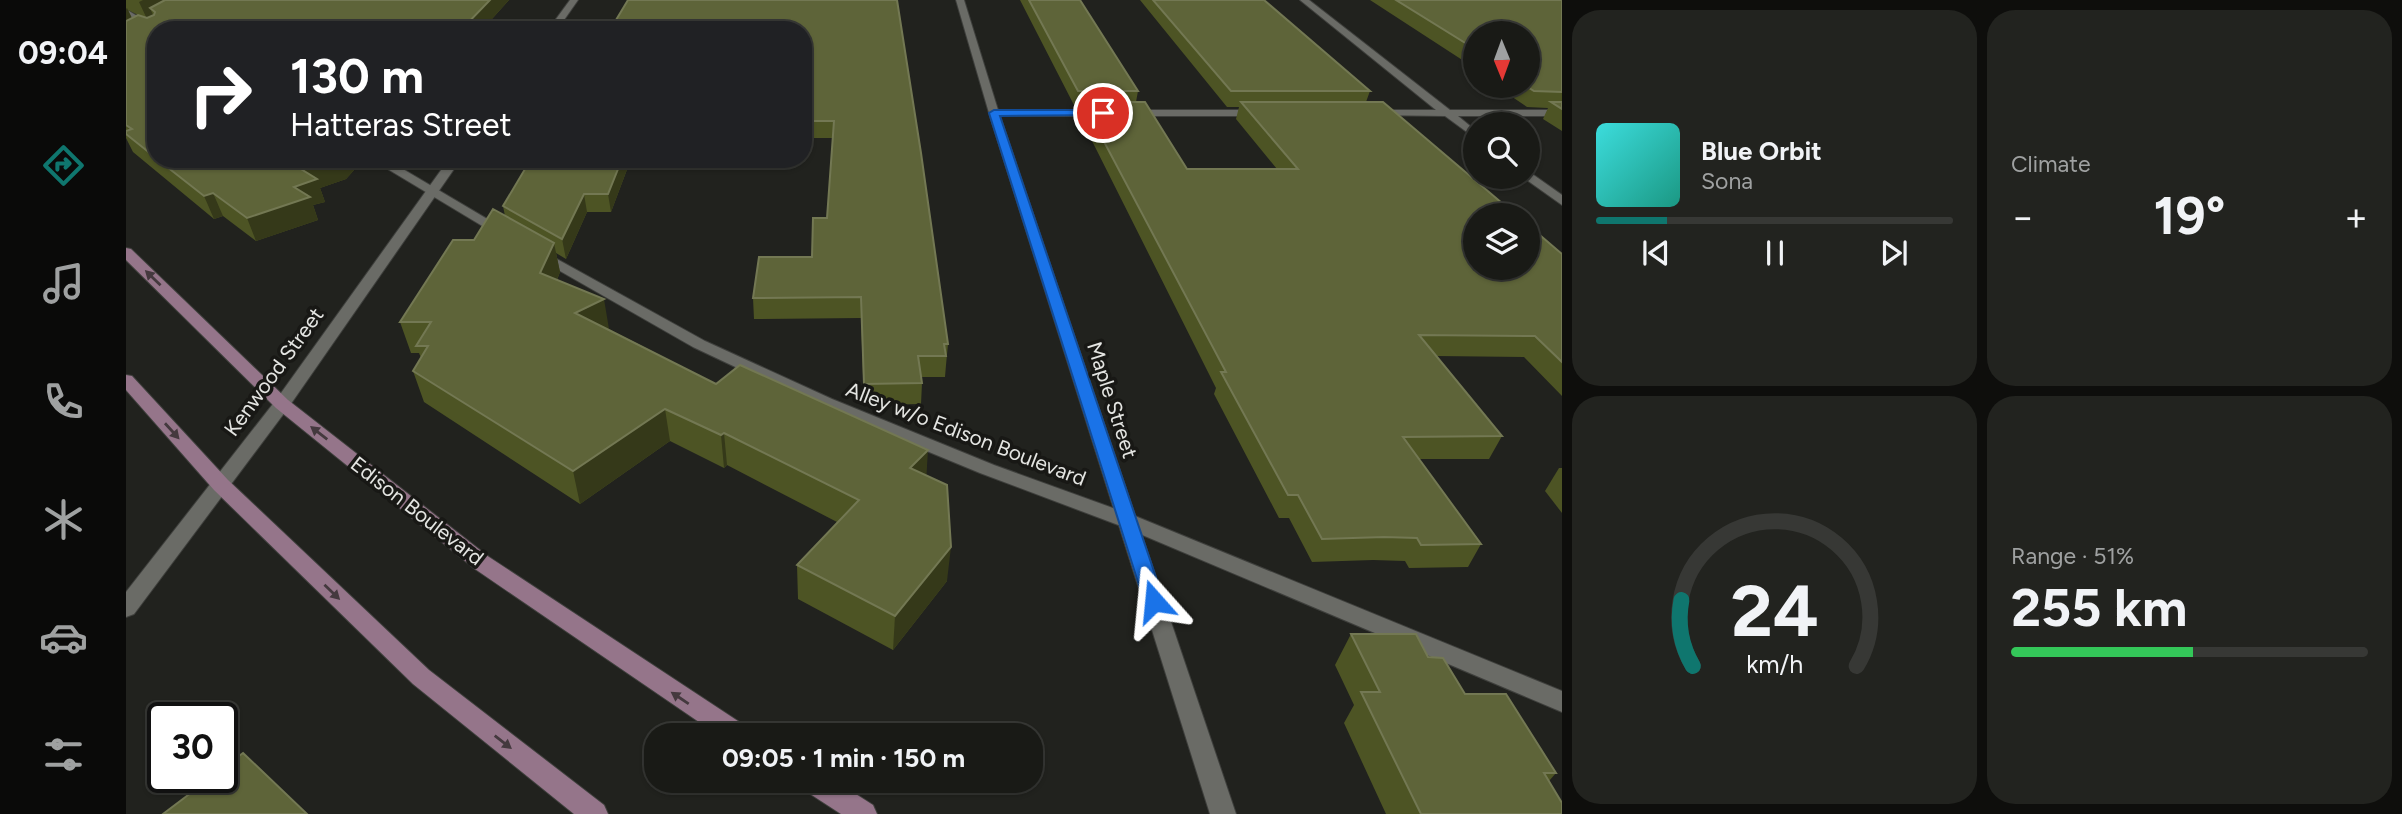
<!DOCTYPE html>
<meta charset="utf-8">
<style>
:root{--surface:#191a16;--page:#22231f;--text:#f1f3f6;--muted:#9fa1a1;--line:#373835;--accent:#0f766e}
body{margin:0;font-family:Figtree,sans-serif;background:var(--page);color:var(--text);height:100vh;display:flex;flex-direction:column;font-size:26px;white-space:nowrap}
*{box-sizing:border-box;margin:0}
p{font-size:23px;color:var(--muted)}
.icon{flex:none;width:38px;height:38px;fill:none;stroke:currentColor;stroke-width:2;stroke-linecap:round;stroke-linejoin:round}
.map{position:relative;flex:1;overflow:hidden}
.sheet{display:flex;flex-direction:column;gap:10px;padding:10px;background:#0e0e0c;width:840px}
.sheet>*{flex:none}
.hud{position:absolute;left:21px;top:21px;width:665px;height:147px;border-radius:28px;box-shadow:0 2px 5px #0004,0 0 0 2px var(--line);background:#202124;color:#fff;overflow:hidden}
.needle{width:46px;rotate:179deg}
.buttons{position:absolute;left:1337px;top:21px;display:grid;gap:14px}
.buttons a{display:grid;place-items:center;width:77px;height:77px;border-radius:50%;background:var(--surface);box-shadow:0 2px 5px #0004,0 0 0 2px var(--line);font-size:35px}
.speed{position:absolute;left:21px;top:702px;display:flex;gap:14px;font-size:35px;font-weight:700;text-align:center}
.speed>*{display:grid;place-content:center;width:91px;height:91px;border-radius:50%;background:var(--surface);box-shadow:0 2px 5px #0004,0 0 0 2px var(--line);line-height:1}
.speed .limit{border:4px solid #111;border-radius:10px;background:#fff;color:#111}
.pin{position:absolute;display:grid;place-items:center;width:60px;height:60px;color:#fff;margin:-30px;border:4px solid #fff;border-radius:50%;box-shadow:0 2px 7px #0007}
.me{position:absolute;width:77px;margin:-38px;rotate:342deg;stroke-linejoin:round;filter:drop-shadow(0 0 5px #0008)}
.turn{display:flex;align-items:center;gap:24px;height:147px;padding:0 28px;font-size:32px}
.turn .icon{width:91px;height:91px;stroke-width:2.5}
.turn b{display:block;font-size:49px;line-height:60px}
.big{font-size:52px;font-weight:700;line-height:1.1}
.sheet .tile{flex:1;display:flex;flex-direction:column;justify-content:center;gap:10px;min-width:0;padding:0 24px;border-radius:28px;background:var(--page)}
.sheet .dial{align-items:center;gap:0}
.dial svg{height:182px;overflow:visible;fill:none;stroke:var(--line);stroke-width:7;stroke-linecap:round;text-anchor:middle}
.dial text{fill:var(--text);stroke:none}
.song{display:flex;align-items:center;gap:21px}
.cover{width:84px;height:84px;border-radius:10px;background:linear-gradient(135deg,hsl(180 70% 55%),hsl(170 70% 35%))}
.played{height:7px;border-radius:4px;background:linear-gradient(90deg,var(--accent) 20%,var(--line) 20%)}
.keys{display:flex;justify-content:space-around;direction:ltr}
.heat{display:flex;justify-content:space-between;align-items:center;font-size:38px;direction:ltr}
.charge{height:10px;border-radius:5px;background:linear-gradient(90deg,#34c759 51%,var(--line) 0)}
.sheet .tiles{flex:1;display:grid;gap:10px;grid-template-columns:repeat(2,1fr)}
.trip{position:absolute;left:518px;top:723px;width:399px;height:70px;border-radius:28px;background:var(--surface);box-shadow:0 2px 5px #0004,0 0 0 2px var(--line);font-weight:700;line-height:70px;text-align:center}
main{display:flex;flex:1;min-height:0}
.tab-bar{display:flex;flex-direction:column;width:126px;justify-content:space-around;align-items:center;background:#0a0a09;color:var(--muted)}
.tab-bar .icon{width:49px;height:49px}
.tab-bar .current{color:var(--accent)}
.tab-bar b{font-size:32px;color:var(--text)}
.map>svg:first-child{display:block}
</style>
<main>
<nav class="tab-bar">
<b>09:04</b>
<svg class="icon current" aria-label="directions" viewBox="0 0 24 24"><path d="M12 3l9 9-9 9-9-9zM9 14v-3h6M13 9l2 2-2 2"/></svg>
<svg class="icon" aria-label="music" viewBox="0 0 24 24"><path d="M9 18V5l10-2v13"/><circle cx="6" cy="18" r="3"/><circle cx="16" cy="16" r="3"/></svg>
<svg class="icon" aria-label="phone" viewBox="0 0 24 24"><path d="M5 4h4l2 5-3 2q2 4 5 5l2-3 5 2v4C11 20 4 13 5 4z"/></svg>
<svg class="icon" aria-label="climate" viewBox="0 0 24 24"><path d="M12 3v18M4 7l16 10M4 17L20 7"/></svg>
<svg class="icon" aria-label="car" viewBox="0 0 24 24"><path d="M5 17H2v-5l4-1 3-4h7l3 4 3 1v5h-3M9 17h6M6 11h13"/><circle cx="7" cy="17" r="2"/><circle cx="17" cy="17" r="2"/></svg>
<svg class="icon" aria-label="filters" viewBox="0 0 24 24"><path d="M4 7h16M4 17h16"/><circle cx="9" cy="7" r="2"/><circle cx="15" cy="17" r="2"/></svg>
</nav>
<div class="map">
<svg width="1436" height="814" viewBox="0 0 1436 814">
<rect width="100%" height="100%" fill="#21221e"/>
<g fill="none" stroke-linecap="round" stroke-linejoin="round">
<defs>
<g id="lane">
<path d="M0,10L3,11L34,30L27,33L0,17Z"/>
<path d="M245,159H260L385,233L378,237L373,236Z"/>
<path d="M411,248L579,341L706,399L868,465L1009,516L1436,691V712L995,526L854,473L694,407L567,347L406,255V249Z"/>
</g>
<g id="street">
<path d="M444,0H452L431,30H422Z"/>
<path d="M830,0H838L872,110H1134L1139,113L1134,116H874L1110,814H1084L863,113Z"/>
<path d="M1174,0H1183L1324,110H1436V116H1332L1349,130V138L1319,116L1242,115V111L1246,110H1310Z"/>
<path d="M323,159H335L162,408L8,614L0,617V592L150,400Z"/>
<path d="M1402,171L1436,195V205L1398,178L1402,177Z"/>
</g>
<g id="secondary">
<path d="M0,248L5,249L162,400L363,557L621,727L625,735H592L349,569L150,408L0,260Z"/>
<path d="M0,375L6,376L102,480L303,670L478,805L482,814H448L287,684L88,490L0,390Z"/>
<path d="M671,780H708L747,805L751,814H715L675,788Z"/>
</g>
</defs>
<use href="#lane" stroke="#3e3f3c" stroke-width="2"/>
<use href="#street" stroke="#3e3f3c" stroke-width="2"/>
<use href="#secondary" stroke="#3e3f3c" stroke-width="2"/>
<use href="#lane" fill="#6a6b66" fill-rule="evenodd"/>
<use href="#street" fill="#6a6b66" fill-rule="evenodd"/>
<use href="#secondary" fill="#95758a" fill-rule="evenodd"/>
</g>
<g fill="#4d5424" fill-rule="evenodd">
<path d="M0,0H383L356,30H30V159H238L220,179L194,188L199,202L187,205L192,220L130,241L97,216L88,219L7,152L0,138ZM2,10L12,15L6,18Z"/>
<path d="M771,0L822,344L820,365L819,377H795L796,383L795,404L738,405L735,318L628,319L627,298L686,257L701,218L707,138H677V30Z"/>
<path d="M894,0H954L1012,91L1010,102L1061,169H1151L1110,119L1113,107H1101L1014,0H1138L1244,91L1240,102L1436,254V396L1398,357L1310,356L1376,436L1363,459H1293L1355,544L1342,567L1283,568L1279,561L1247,560L1186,562L1163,518H1153L1088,394L1090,388L955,119L957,107H949Z"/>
<path d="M1244,0H1436V131L1417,119L1422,108L1401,107L1370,86H1402L1349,33V71L1343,67L1344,65Z"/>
<path d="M505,159L485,212H461L440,259L430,253L434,272L431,280L483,329L590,384L800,476L821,581L767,650L672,599L671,565L711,522L601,465L598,468L544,441L454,504L298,402L287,371L295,358L293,353H285L274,322L348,240L379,216L377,206Z"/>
<path d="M1433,468H1436V513L1419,491Z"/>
<path d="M1225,634L1302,657L1339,694L1430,773L1423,781L1436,814H1260L1218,723L1228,705L1209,665Z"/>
</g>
<g fill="#353919">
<path d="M17,0H55L29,12L24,8L27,15L21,19L13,2Z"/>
<path d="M364,0H383L356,30H335Z"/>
<path d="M1,8L9,25L0,31V9Z"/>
<path d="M207,159H238L220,179L194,188L199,202L187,205L192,220L130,241L121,218L168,187L175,169Z"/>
<path d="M496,159H505L485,212L482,194Z"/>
<path d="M87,193L97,216L88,219L78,196Z"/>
<path d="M458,194L461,212L440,259L436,239Z"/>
<path d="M428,243L434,272L421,303L414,273Z"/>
<path d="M478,299L483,329L449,313Z"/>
<path d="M539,409L544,441L454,504L447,471Z"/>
<path d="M598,433L601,465L598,468L595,435Z"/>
<path d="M802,450L800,483L784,468Z"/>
<path d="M825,547L821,581L767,650L769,616Z"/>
</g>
<g fill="#5e6439" stroke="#737853" stroke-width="2">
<path d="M39,0H364L335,30H30V158L0,134V131L6,129L0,125V21L12,15L21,18L28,15L29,12L24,8Z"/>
<path d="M502,0H771L795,153L822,344H818L820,356H792L796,383L738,384L735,297L627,298L633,257H686L687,218H701L708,121H677V30H484Z"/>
<path d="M903,0H954L1012,91H952Z"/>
<path d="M1027,0H1138L1244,91H1105Z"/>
<path d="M1270,0H1436V92L1408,91L1400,86H1402V33H1349V49Z"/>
<path d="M957,102H1019L1061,169H1172L1115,102H1257L1390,215H1349V268H1402V225L1436,254V362L1409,336L1293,335L1376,436L1277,437L1355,544L1295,545L1291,538L1258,537L1196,539L1172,495H1162L1095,372H1100Z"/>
<path d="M1425,102H1436V109Z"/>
<path d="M31,159H207L175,169L191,179L168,187L184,197L121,218L87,193L78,196Z"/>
<path d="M405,159H496L482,194H458L436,239L377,206Z"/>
<path d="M367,209L428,243L414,273L478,299L449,313L590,384L614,365L802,450L784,468L821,485L825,547L769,616L671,565L733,500L598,433L595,435L539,409L447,471L287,371L302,346H290L305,322H274L327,240H348Z"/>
<path d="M1225,634H1290L1302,657L1317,658L1339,694H1380L1430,773H1418L1436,803V814H1295L1235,692H1254Z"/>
<path d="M117,753L181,814H37L86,777H96V769Z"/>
</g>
<defs><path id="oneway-solid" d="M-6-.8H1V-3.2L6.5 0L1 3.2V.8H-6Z" transform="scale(1.75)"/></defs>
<g fill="#44393e">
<use href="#oneway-solid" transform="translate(27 278) rotate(-136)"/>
<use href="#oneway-solid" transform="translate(46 431) rotate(48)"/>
<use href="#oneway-solid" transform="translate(193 433) rotate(-142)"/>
<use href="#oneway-solid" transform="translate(206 592) rotate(44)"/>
<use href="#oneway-solid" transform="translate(554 698) rotate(-146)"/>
<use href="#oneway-solid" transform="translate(377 742) rotate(38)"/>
</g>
<path fill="#1a73e8" stroke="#114b97" stroke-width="2" d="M977,110L982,113L980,115L874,116L1038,601L1035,606L1028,608L1021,606L1018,601L863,113L868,110Z"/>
<g text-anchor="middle" stroke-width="7" stroke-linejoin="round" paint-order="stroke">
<g font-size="21" fill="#e4e5e2" stroke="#181815">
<text transform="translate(148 372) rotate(-54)" y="7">Kenwood Street</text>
<text transform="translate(986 400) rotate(72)" y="7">Maple Street</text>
<text transform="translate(840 434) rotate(21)" y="7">Alley w/o Edison Boulevard</text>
<text transform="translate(291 511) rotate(38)" y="7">Edison Boulevard</text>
</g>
</g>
</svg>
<div class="buttons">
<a><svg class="needle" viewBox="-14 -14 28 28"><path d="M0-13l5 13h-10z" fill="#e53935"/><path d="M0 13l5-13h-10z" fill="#9fa1a1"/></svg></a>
<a><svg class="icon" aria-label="search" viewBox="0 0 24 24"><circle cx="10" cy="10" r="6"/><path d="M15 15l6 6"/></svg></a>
<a><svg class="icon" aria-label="layers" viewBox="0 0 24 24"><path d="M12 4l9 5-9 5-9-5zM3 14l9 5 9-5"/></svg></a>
</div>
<div class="speed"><div class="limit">30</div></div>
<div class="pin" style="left:977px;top:113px;background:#d93025"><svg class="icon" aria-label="arrive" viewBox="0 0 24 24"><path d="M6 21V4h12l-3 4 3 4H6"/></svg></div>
<svg class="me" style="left:1028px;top:601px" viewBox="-20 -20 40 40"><path d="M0-17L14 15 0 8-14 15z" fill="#1a73e8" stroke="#fff" stroke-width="4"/></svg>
<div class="trip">09:05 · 1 min · 150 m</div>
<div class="hud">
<div class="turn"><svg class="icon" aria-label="right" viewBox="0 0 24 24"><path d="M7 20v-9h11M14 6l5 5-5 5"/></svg><div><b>130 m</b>Hatteras Street</div></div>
</div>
</div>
<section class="sheet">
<div class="tiles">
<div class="tile">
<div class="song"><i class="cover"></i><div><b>Blue Orbit</b><p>Sona</p></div></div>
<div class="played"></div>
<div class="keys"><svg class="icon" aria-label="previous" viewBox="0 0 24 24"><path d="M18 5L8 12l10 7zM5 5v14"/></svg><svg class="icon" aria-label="pause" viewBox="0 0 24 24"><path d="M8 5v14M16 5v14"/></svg><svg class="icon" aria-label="next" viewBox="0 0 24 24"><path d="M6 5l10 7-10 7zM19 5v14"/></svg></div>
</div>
<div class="tile"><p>Climate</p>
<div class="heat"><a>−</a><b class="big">19°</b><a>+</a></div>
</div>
<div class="tile dial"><svg viewBox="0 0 100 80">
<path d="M14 69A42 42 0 1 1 86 69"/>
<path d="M14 69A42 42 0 0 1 9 40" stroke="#0f766e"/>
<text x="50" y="56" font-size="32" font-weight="700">24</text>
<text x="50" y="72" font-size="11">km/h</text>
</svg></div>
<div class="tile"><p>Range · 51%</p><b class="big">255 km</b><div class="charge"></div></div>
</div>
</section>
</main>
